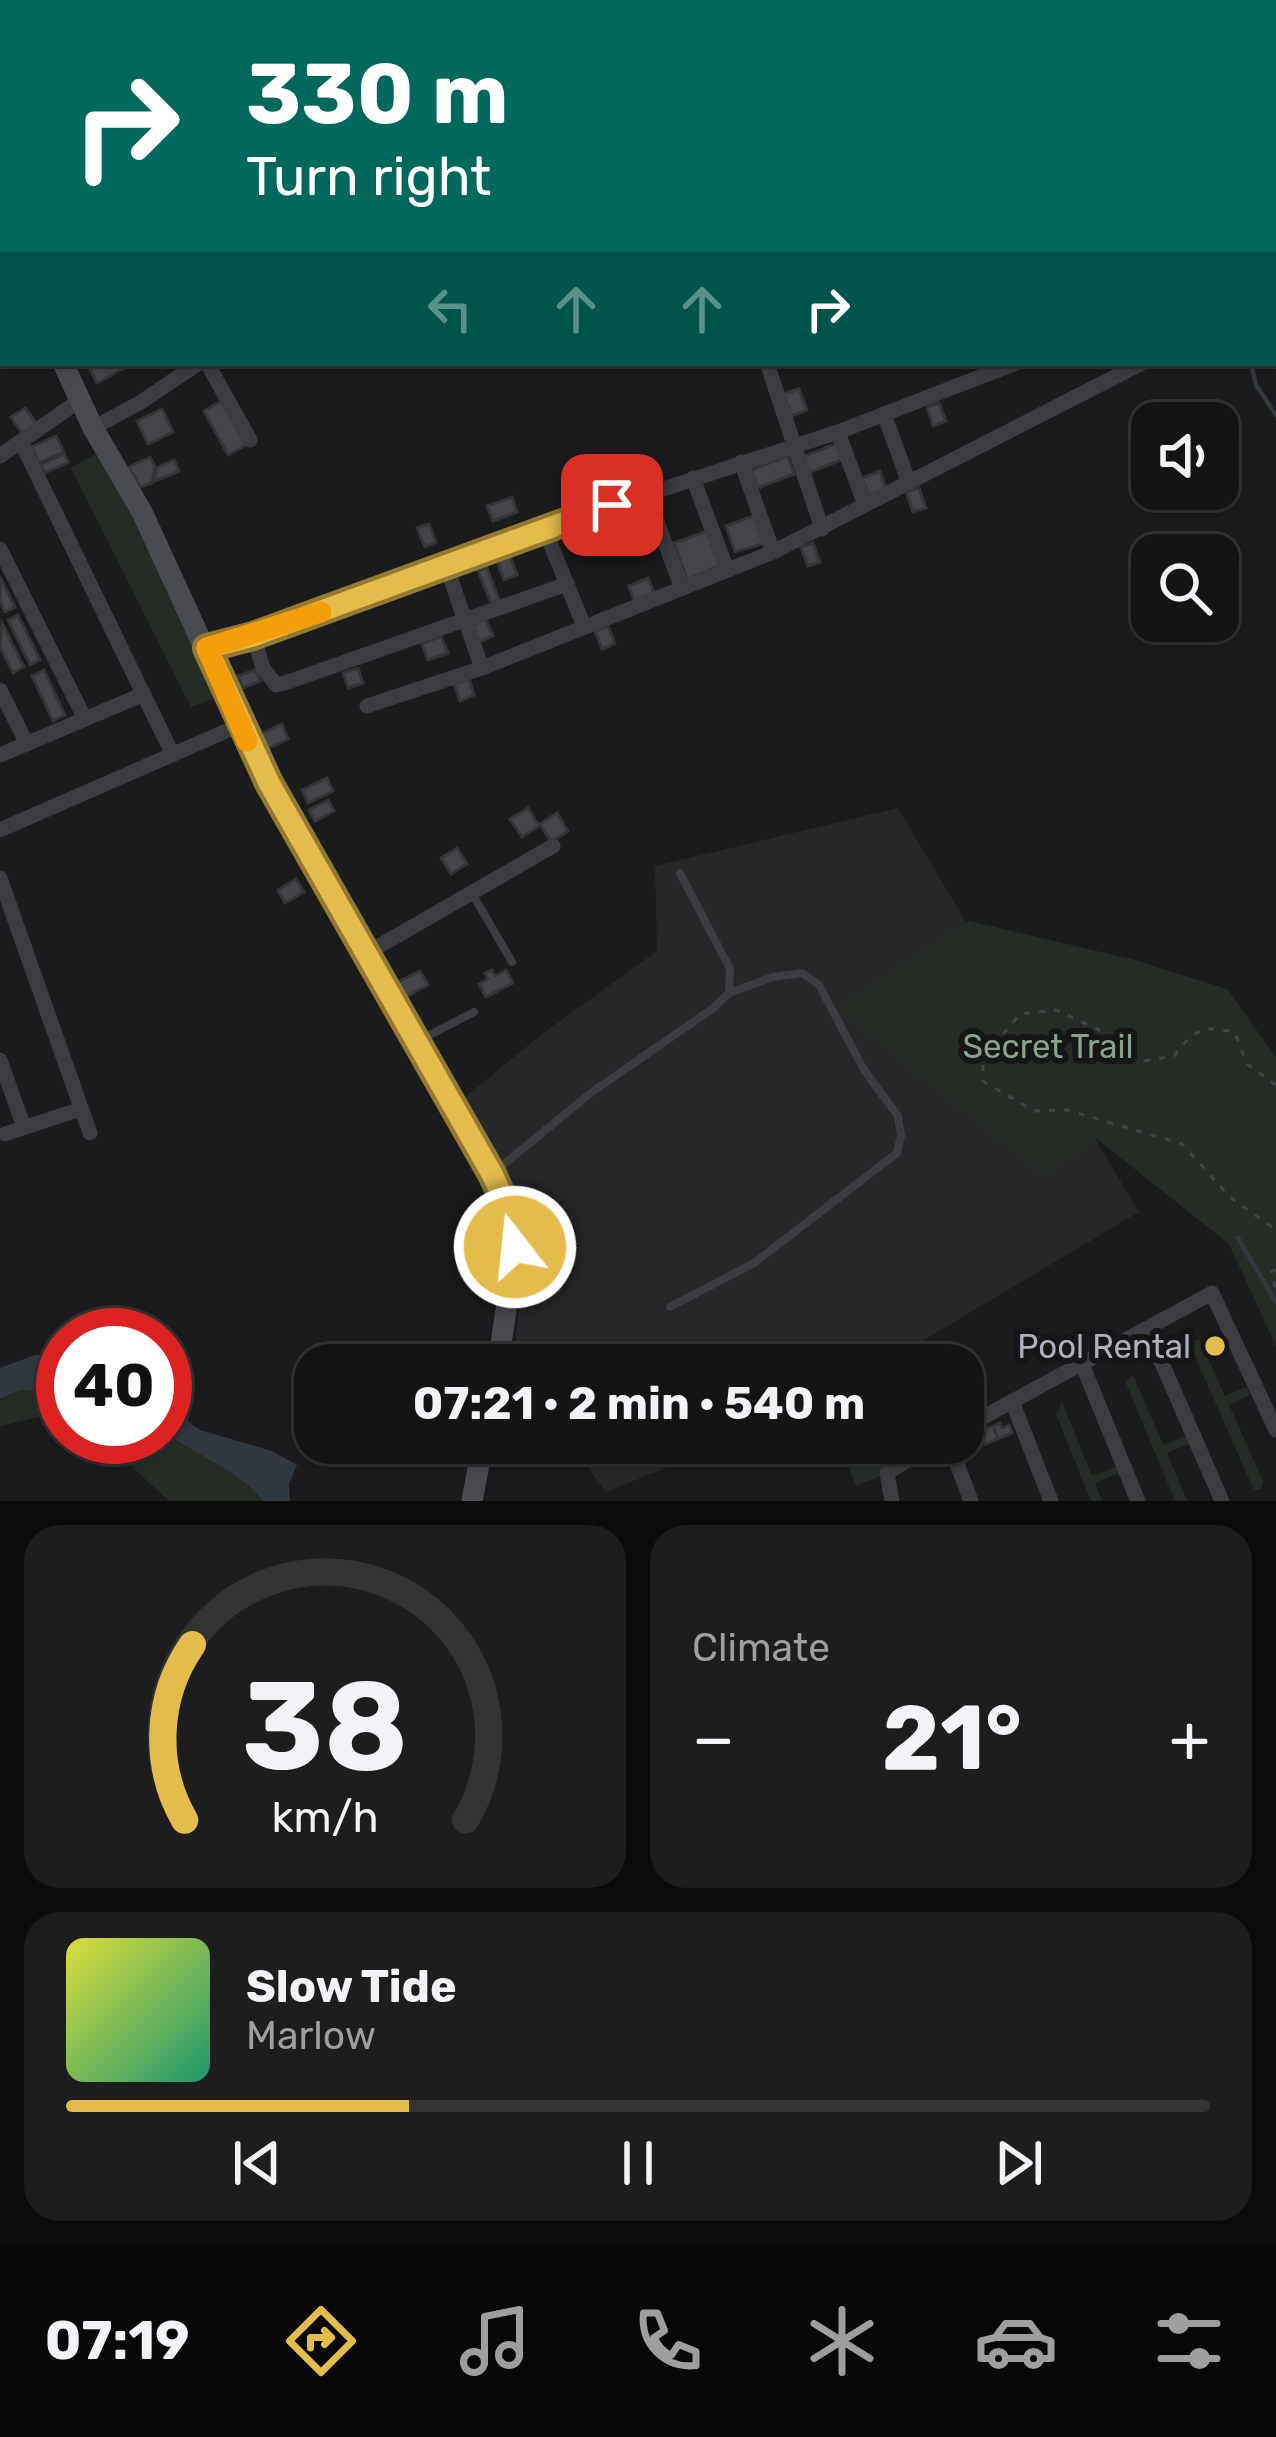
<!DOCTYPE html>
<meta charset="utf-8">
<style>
:root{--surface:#141415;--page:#1d1d1e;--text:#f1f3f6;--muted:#9d9ea0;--line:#333334;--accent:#e4bc4b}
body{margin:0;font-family:Rubik,sans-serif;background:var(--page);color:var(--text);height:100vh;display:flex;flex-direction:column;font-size:45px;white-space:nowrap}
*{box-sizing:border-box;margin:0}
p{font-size:39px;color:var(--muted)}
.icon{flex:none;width:66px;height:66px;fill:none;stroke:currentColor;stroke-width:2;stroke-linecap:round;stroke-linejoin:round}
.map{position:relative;height:1501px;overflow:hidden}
.drawer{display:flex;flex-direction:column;gap:24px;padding:24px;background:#0b0b0c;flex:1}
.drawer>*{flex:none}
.guide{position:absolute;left:0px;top:0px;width:1278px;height:366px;box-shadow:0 3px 9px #0004,0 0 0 3px var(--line);background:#00695c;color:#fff;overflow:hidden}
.fabs{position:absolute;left:1131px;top:402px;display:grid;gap:24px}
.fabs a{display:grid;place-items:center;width:108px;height:108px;border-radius:24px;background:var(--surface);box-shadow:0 3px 9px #0004,0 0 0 3px var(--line);font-size:60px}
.speed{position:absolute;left:36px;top:1308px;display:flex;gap:24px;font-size:60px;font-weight:700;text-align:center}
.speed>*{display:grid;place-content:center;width:156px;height:156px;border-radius:50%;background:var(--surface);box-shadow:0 3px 9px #0004,0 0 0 3px var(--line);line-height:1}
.speed .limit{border:18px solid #d22;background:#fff;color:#111}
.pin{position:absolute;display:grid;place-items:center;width:102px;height:102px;color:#fff;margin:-51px;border-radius:24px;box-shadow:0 6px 18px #0006}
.me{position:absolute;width:132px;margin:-66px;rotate:344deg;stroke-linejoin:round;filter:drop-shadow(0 0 9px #0008)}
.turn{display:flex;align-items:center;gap:42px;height:252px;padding:0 48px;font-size:54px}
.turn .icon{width:156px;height:156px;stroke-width:2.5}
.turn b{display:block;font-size:84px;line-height:102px}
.lanes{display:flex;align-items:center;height:114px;padding:0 48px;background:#0003;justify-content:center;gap:60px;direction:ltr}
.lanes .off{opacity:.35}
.big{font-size:90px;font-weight:700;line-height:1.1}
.drawer .widget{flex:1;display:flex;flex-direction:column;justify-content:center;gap:18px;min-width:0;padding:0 42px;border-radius:36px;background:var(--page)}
.drawer .dial{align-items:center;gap:0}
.dial svg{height:312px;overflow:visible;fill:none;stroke:var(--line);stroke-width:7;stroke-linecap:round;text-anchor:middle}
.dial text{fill:var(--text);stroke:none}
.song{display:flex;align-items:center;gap:36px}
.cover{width:144px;height:144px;border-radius:18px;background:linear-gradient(135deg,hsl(60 70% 55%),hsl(160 70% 35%))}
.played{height:12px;border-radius:6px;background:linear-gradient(90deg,var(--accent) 30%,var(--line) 30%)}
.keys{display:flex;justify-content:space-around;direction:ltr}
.heat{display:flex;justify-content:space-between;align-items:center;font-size:66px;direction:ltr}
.drawer .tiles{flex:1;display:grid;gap:24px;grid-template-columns:1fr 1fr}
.widget:last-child{grid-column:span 2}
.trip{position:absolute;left:294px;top:1344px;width:690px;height:120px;border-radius:36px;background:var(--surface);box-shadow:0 3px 9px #0004,0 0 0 3px var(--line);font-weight:700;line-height:120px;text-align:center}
.tabs{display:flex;height:192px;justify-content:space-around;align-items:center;background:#080808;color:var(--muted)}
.tabs .icon{width:84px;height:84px}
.tabs .current{color:var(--accent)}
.tabs b{font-size:54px;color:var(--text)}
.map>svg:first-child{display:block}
</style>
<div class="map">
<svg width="1276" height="1501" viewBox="0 0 1276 1501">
<rect width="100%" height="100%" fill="#1b1a1c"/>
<g fill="#272629">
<path d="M898,808L1139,1212L882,1365H513L527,1235L453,1107L542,1034L657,951L655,866Z"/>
<path d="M570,1443H727L606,1492Z"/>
</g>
<g fill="#252c26">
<path d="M99,452L136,518L221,696L191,707L71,468Z"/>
<path d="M969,921L1131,959L1227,989L1276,1057V1346L1229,1244L1097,1139L1044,1176L837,1008Z"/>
<path d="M1199,1339L1225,1396L1247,1387L1250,1395L1229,1405L1263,1481L1261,1489L1254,1490L1189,1343Z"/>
<path d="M1133,1375L1163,1445L1188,1435L1191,1443L1167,1453L1187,1501H1175L1126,1383Z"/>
<path d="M55,1389L63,1391V1419L39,1417L0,1426V1400L21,1390Z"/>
<path d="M1062,1402L1092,1476L1119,1466L1121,1472L1095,1483L1102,1501H1091L1056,1414Z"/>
<path d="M165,1433C197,1456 239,1470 263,1501H169L100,1437H165Z"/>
<path d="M869,1443H878L887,1460L881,1476L856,1486L844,1454Z"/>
</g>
<g fill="#313840">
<path d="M35,1355H63V1391L21,1390L0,1399V1368Z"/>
<path d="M165,1405L200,1430L272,1451L297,1465L289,1484L290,1501H263C239,1470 197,1456 165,1433Z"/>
</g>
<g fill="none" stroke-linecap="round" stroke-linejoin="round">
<g stroke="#313840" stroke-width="4.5">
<path d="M1212,0L1216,3"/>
<path d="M1251,363L1256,385L1276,415"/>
<path d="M1238,1238L1276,1302"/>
</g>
</g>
<g fill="#454649" stroke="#353538" stroke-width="3">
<path d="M87,363H129L130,365L97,383Z"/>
<path d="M799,389L807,410L792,416L784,394Z"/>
<path d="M221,401L246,445L228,455L204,411Z"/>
<path d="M939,403L946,421L933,426L927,407Z"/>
<path d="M25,408L38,426L24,436L11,417Z"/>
<path d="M162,409L173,432L148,444L137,421Z"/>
<path d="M56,436L64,452L39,463L32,447Z"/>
<path d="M838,443L844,459L808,473L802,457Z"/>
<path d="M64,454L68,462L45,473L41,464Z"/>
<path d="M788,456L794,474L758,488L751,470Z"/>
<path d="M150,457L155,466L152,483L140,487L129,467Z"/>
<path d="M174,460L179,471L155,481L156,468Z"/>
<path d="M880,471L887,491L870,498L862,478Z"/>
<path d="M919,488L926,508L913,512L906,492Z"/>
<path d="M512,497L517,512L493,521L487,506Z"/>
<path d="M756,515L765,543L735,552L726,526Z"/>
<path d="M429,524L436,542L425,547L417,528Z"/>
<path d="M707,531L720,566L687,579L674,543Z"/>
<path d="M813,543L820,562L808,566L801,547Z"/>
<path d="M510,556L517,575L504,580L497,561Z"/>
<path d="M487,568L499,600L491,603L478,571Z"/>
<path d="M0,577L15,607L5,612L0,602Z"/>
<path d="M648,578L654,593L634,601L629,586Z"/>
<path d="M18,615L40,660L30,665L8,620Z"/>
<path d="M486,619L493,636L479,642L472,625Z"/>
<path d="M2,623L24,667L13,673L0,647Z"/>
<path d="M608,626L615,644L602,649L595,631Z"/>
<path d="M441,636L448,653L428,660L422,644Z"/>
<path d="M358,668L363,683L348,688L343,673Z"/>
<path d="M44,670L65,715L53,721L32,676Z"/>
<path d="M255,670L260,681L243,688L238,676Z"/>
<path d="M469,679L474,695L460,701L454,684Z"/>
<path d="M282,724L288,739L265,750L258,735Z"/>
<path d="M327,778L333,791L308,803L302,790Z"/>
<path d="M328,800L334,811L315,821L309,810Z"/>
<path d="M528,808L539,826L522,837L510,819Z"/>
<path d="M557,813L568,831L551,842L540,824Z"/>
<path d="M457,848L467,864L451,874L441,858Z"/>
<path d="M296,879L304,892L285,903L278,890Z"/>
<path d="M492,970L495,976L506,970L513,983L486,997L479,984L488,979L485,973Z"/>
<path d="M420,971L428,985L406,997L398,982Z"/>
<path d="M1000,1423L1002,1428L1009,1425L1012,1433L998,1439L994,1428L998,1439L985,1444L981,1432Z"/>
</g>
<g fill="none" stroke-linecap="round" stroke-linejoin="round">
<g stroke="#424348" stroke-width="3" stroke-dasharray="6 9" stroke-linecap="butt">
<path d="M1276,1085L1247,1064L1235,1033C1204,1024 1193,1030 1174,1056L1143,1061L1116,1038L1056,1010L1020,1014L983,1058V1081L1034,1111L1067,1110L1182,1144L1230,1197L1276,1230"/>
<path d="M1276,1270L1271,1272L1276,1291"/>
</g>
<g stroke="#3c3c41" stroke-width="8">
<path d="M473,895L512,962"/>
<path d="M422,1039L474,1012"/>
<path d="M493,1173L592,1092L712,1009L729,993L730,969L680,873"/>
<path d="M670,1307L754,1263L897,1153L901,1136L898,1116L864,1070L819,985L802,973L773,977L729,993"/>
</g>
<g stroke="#3c3c41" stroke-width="15">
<path d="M468,3L471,0"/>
<path d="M207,363L250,440"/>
<path d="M767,363L822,529"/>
<path d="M884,414L909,483"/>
<path d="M93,428L141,402L199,363"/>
<path d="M838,432L865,505"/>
<path d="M21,442L172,753"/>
<path d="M0,456L80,400"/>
<path d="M741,462L773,552"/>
<path d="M693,478L727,570"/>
<path d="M646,493L682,588"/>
<path d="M544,528L584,626"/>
<path d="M0,549L85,719"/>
<path d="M446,566L482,668"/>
<path d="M253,636L263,668L276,685L285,683L567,584"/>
<path d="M207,648L253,636L544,528L838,432L1016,363"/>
<path d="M0,690L27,744"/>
<path d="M367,706L482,668L773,552L1142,363"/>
<path d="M0,755L144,694"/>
<path d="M0,830L240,725"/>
<path d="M0,878L90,1133"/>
<path d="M367,953L553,846"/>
<path d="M0,1060L24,1127"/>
<path d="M5,1134L81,1109"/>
<path d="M1147,1329L1222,1501"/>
<path d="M1082,1364L1138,1501"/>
<path d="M1012,1401L1051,1501"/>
<path d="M963,1428L1212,1293L1276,1430"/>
<path d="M949,1443L971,1501"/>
<path d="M892,1501L887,1473L935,1443"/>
</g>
<g stroke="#4a4b51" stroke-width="21">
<path d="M0,216L3,223"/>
<path d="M63,363L93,428L142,512L255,758L418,1041L492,1174L514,1222L515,1247L498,1365"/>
<path d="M472,1501L483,1443"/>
</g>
</g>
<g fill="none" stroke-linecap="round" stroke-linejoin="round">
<defs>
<path id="route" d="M515,1247L514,1222L492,1174L269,783L207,648L253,636L612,505"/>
</defs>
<use href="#route" stroke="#947a31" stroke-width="30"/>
<use href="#route" stroke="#e4bc4b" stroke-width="21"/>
<path stroke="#f59e0b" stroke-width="21" d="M247,741L207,648L321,612"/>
</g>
<circle fill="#e4bc4b" stroke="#161517" stroke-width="4.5" cx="1215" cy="1346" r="12"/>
<g text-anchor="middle" stroke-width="12" stroke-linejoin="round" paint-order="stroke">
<g font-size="33" fill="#87a48b" stroke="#161517">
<text x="1048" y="1058">Secret Trail</text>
</g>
<g font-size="33" fill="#aeb1bb" stroke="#161517" text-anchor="end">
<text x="1191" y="1358">Pool Rental</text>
</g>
</g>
</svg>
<div class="fabs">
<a><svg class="icon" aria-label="sound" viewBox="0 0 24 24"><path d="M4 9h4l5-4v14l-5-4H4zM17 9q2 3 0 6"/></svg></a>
<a><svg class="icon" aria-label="search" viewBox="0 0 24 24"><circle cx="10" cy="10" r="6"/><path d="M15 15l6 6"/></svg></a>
</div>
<div class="speed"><div class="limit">40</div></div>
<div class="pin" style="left:612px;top:505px;background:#d93025"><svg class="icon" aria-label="arrive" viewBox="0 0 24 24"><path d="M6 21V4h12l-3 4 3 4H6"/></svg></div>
<svg class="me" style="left:515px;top:1247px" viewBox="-20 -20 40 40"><circle r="17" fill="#e4bc4b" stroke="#fff" stroke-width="3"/><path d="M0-11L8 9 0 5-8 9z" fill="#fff"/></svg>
<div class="trip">07:21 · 2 min · 540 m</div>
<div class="guide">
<div class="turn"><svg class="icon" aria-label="right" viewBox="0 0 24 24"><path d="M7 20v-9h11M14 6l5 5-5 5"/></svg><div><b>330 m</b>Turn right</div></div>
<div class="lanes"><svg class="icon off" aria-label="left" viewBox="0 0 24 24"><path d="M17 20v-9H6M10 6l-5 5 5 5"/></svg><svg class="icon off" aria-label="ahead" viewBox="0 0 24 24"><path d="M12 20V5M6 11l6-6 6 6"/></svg><svg class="icon off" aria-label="ahead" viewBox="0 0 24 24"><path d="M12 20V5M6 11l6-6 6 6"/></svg><svg class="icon" aria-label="right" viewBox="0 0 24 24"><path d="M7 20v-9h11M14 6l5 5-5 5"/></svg></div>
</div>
</div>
<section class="drawer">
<div class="tiles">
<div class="widget dial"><svg viewBox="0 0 100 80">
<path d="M14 69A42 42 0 1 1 86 69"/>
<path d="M14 69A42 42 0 0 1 16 24" stroke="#e4bc4b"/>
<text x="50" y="56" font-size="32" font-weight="700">38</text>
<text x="50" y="72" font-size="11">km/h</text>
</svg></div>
<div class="widget"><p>Climate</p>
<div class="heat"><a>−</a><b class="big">21°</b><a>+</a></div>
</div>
<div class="widget">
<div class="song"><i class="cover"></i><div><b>Slow Tide</b><p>Marlow</p></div></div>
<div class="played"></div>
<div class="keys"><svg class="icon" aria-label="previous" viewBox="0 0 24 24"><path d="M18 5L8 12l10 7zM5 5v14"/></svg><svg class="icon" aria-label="pause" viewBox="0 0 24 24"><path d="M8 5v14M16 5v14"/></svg><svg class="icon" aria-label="next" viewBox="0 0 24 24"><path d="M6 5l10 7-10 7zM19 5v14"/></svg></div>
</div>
</div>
</section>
<nav class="tabs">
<b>07:19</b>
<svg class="icon current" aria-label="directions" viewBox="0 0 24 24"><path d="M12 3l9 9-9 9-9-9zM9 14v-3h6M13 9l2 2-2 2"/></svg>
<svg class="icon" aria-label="music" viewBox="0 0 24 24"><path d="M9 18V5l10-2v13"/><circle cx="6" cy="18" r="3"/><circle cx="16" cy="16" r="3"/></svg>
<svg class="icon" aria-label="phone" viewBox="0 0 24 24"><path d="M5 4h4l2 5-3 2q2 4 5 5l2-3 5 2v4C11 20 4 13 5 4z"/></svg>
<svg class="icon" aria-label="climate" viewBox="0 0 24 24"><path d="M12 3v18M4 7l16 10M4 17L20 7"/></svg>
<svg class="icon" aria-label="car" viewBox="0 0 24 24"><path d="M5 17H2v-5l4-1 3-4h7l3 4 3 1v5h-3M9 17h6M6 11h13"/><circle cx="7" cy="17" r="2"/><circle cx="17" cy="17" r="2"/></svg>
<svg class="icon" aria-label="filters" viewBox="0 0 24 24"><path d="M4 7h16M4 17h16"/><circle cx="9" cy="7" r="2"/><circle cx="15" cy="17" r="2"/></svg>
</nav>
